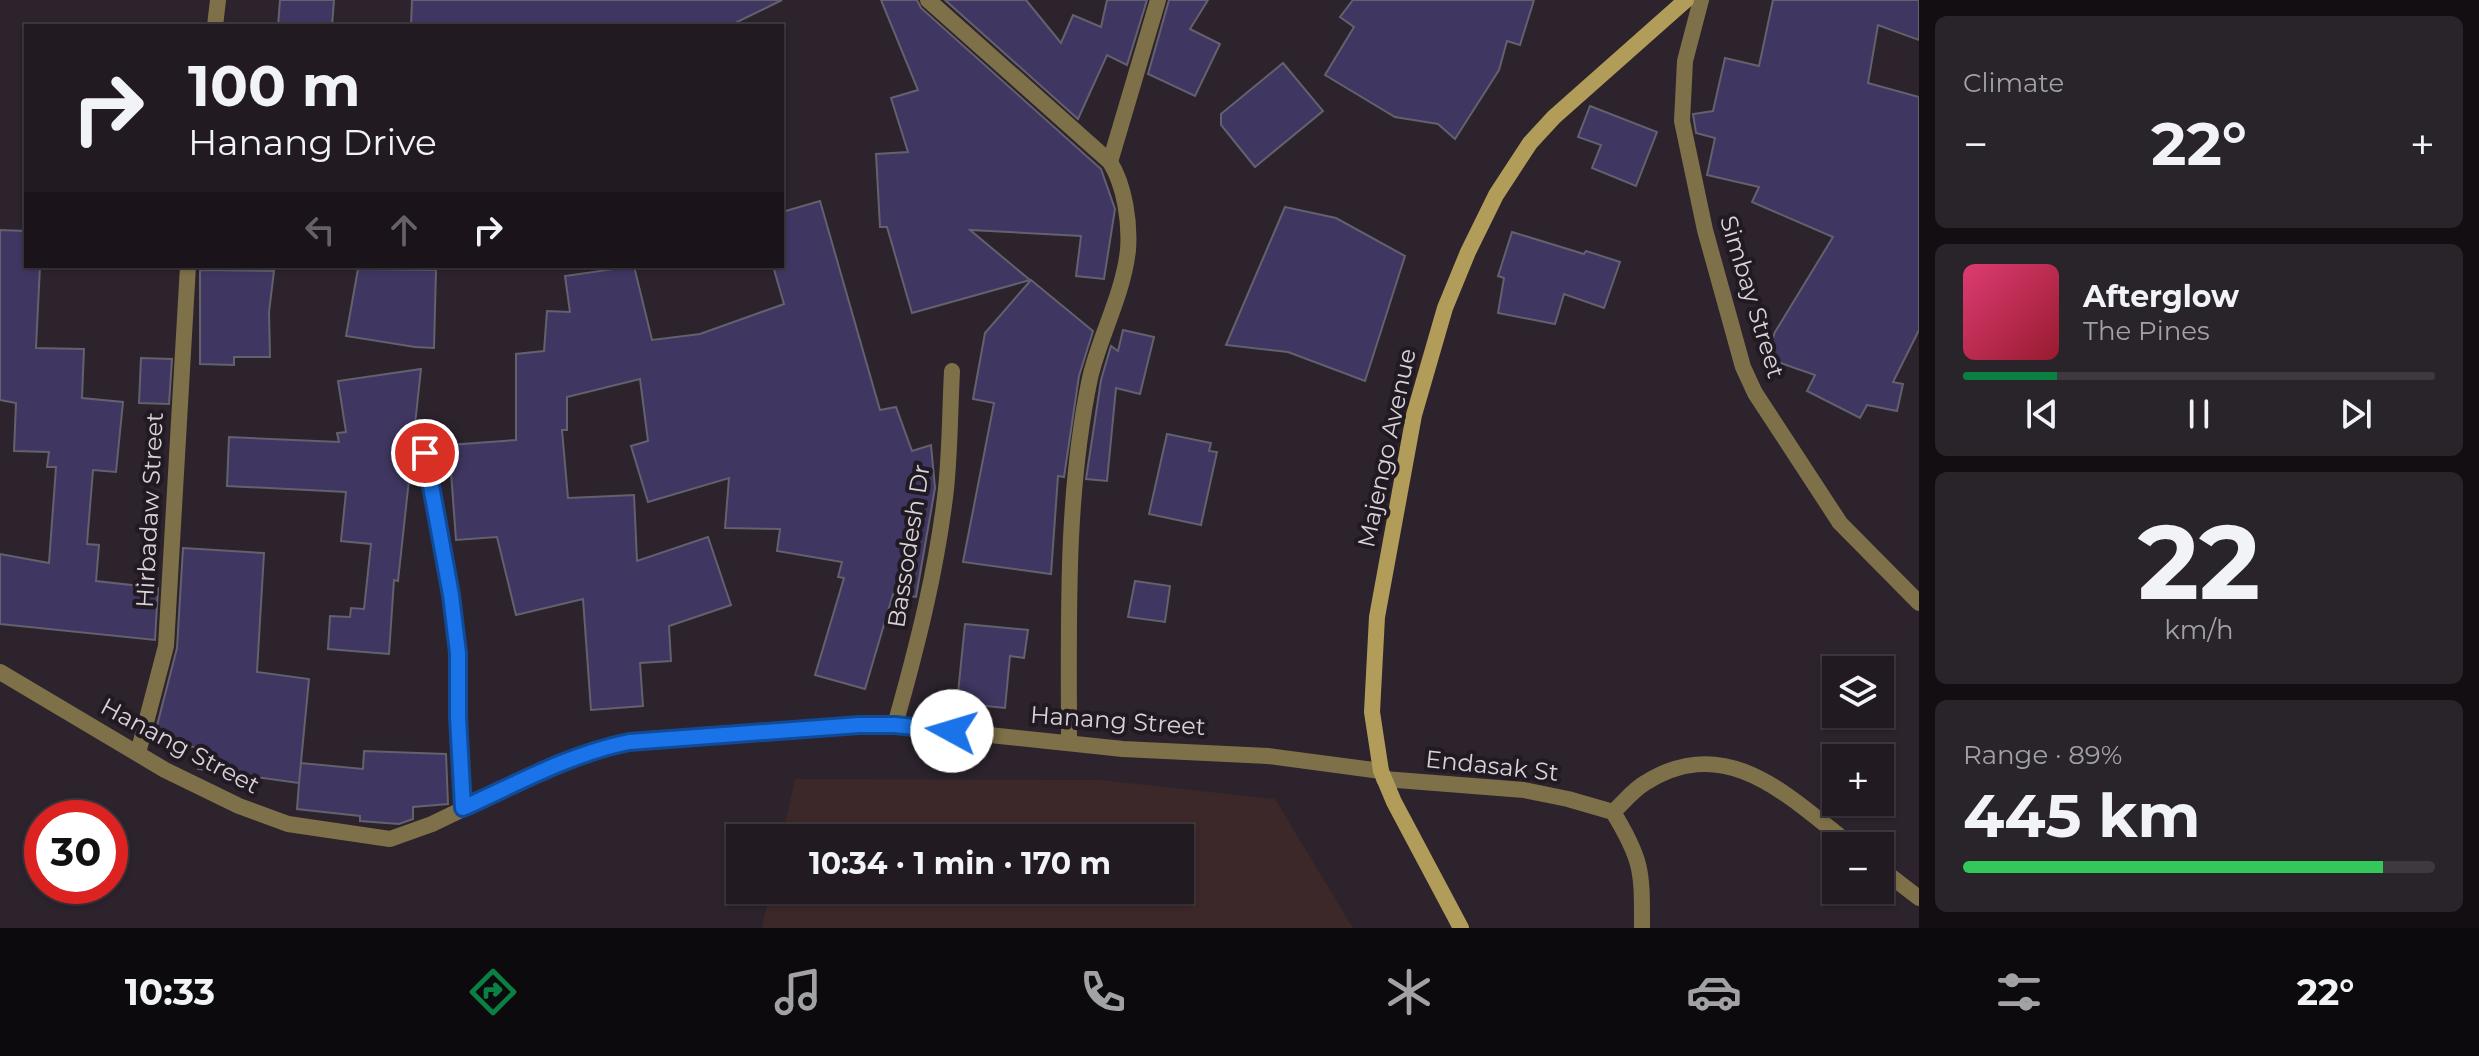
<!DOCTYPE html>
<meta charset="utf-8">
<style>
:root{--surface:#211a21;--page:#29232a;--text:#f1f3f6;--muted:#a2a1a5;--line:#3e383f;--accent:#0b8043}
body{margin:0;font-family:Montserrat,sans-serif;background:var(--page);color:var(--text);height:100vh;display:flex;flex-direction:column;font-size:30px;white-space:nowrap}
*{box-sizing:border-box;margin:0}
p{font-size:26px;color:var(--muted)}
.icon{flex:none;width:44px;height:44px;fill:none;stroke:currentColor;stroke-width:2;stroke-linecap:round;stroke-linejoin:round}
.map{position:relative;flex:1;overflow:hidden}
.details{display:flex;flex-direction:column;gap:16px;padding:16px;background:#120e12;width:560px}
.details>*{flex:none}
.guide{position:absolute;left:24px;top:24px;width:760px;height:244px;border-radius:0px;box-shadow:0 2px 6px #0004,0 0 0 2px var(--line);background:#211a21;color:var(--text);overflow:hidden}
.tools{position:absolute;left:1822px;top:656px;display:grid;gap:16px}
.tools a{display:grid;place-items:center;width:72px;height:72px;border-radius:0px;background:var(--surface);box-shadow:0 2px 6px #0004,0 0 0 2px var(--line);font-size:40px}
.speed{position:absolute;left:24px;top:800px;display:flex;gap:16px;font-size:40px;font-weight:700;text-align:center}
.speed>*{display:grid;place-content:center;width:104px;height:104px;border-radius:50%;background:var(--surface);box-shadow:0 2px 6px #0004,0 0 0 2px var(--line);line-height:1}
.speed .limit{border:12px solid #d22;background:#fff;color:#111}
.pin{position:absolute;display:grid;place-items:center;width:68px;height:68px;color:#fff;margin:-34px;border:4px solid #fff;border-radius:50%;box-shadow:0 2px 8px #0007}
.me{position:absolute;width:88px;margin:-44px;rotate:276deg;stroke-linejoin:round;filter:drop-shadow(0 0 6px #0008)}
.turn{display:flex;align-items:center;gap:28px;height:168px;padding:0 32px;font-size:36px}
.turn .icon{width:104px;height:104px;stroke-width:2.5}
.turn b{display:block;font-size:56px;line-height:68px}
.lanes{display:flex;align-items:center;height:76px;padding:0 32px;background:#0003;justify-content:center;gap:40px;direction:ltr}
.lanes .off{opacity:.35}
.big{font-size:60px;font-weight:700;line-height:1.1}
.details .tile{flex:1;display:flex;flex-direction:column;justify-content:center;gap:12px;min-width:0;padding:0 28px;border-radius:12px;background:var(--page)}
.details .dial{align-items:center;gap:0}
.dial b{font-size:104px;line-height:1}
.song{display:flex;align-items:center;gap:24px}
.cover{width:96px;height:96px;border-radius:12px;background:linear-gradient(135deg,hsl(340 70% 55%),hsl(350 70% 35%))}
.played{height:8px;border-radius:4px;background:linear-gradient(90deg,var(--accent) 20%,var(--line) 20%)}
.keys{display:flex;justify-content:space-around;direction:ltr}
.heat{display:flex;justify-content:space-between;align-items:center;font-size:44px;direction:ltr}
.charge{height:12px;border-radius:6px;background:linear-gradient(90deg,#34c759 89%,var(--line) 0)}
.trip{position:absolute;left:726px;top:824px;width:468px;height:80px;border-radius:0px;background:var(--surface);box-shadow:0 2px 6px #0004,0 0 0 2px var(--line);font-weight:700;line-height:80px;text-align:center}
.menu{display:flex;height:128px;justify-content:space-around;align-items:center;background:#0d0a0d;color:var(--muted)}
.menu .icon{width:56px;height:56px}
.menu .active{color:var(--accent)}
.menu b{font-size:36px;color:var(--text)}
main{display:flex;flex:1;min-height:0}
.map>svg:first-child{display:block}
</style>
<main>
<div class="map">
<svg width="1919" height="928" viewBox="0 0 1919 928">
<rect width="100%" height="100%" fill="#2c232c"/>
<path fill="#3c2828" d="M795,779L1101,780L1275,799L1353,928H762L770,890H1180V838H782Z"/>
<g fill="#3f3761" stroke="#63616e" stroke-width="2">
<path d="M280,0H334L332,26H278Z"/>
<path d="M412,0H782L729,26H411Z"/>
<path d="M881,0H917L921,8L1101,169L1115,209L1104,279L1076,276L1081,236L970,230L1030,280L912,313L887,227H880L876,154L908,152L891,98L918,90Z"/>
<path d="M945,0H1026L1061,43L1073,15L1101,27L1107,0H1147L1127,65L1107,55L1078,119Z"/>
<path d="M1169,0H1208L1190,29L1220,44L1195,96L1148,74Z"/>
<path d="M1353,0H1534L1520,45L1507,41L1499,70L1455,139L1438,124L1395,117L1325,75L1354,27L1340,17Z"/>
<path d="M1773,0H1919V40L1878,25L1868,83L1919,97V330L1893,382L1903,384L1897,411L1867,405L1860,418L1807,391L1815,375L1766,358L1775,332L1833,237L1752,202L1759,187L1707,175L1715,138L1696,133L1693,114L1713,111L1725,58L1759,66Z"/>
<path d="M1283,63L1323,111L1255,167L1221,125V114Z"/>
<path d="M1590,106L1657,132L1636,186L1592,168L1601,145L1578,137Z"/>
<path d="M820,201L880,410L896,407L912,451L931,445L935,488L916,597L893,594L865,689L815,675L844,578L838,577L842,562L777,551L780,529L725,528L729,478L648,502L631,446L648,441L640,379L567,397V430H562L568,498L634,495L637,561L708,537L731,605L669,626L671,661L640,663L643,706L591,710L583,599L516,615L497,537L456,540L449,445L516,440V354L544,351L547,311L570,312L565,276L634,266L652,340L700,334L784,304L773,266H782V212Z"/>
<path d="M1285,207L1336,218L1405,256L1365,381L1288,352L1226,345Z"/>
<path d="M0,230L26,231V266H40L36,348L84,349L82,398L123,402L116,472L93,470L87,544L99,545L96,581L158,588L155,640L0,624V554L49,563L56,467H47L49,452L14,451L16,403L0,400Z"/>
<path d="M1512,232L1584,254L1586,251L1620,262L1604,308L1564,294L1555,324L1498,313L1504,278L1498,276Z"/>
<path d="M358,269L436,270L434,348L415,347L346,336Z"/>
<path d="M200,270L274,271L269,312L270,357H234V365L200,364Z"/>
<path d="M1031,280L1093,331L1079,376L1064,477L1058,476L1051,574L963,562L994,403L973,399L985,333Z"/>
<path d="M1123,330L1154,337L1140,394L1116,388L1107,481L1086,479L1101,380L1111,346L1118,351Z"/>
<path d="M141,358L172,359L169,404L139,403Z"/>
<path d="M421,369L398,581L394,580L389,654L328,649L330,616L350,617L351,608L364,609L371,544L341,541L346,492L227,486L229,437L339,442L337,433L346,432L338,381Z"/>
<path d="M1167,434L1211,443L1209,451L1217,452L1201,525L1149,514Z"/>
<path d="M183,548L264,553L257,672L309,679L299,783L301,763L363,769L364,751L446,754L448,804L413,807V819L399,824L360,821V816L297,809L299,783L198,769L201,748L153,741L177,648Z"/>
<path d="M1135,581L1170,586L1165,622L1128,617Z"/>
<path d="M965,624L1028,630L1024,658L1010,656L1005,708L957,703Z"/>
</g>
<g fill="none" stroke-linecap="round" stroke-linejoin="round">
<g stroke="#7e7149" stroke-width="16">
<path d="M928,0L1110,162C1125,186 1130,223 1128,250C1123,295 1100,335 1090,378C1065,498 1069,620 1069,742"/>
<path d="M1701,0L1685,61L1682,121L1705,230L1743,367L1755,393L1840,523L1919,603"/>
<path d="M215,26L218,0"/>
<path d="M1110,162L1158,0"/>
<path d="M425,453L451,595L458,653V717L463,808"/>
<path d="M0,672L165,770L239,806L288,824L390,839L432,824L552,766L593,750L629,742L859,725H895L1123,749L1268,756L1381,771"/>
<path d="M895,725C917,647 937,569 946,489C950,450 950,410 952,371"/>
<path d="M138,753L166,646L188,266"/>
<path d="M1384,779L1524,790L1568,799L1613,812C1643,861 1642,872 1642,928"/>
<path d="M1613,812C1623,803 1633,790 1645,783C1727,731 1789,797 1852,846"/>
<path d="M1880,868L1919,898"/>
</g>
<path stroke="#b19c59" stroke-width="16" d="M1461,928L1394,802L1381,771L1372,712L1377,617L1414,415L1445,308L1468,252L1496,195L1530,143L1554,117L1686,0"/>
</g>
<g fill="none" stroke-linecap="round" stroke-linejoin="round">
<defs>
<path id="route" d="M425,453L451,595L458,653V717L463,808C518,783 570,754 629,742L859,725H895L952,731"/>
</defs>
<use href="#route" stroke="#114b97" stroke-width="20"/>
<use href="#route" stroke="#1a73e8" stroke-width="14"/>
</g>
<g text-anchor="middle" stroke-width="8" stroke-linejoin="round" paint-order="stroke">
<g font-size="24" fill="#d8d3d8" stroke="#221a22">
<text transform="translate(1752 297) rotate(73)" y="8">Simbay Street</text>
<text transform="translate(1387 448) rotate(-78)" y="8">Majengo Avenue</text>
<text transform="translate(150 510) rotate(-87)" y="8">Hirbadaw Street</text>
<text transform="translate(909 546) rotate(-81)" y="8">Bassodesh Dr</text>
<text transform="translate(1118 721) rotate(4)" y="8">Hanang Street</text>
<text transform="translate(180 746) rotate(28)" y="8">Hanang Street</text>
<text transform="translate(1492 766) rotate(6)" y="8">Endasak St</text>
</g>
</g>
</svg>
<div class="tools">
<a><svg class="icon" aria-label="layers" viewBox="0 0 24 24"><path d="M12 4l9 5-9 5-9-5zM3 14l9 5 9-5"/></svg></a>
<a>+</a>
<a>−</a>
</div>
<div class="speed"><div class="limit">30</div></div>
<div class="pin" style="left:425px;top:453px;background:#d93025"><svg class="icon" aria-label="arrive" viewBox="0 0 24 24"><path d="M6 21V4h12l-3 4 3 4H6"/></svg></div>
<svg class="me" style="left:952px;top:731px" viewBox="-20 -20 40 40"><circle r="19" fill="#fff"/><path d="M0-13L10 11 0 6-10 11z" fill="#1a73e8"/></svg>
<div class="trip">10:34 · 1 min · 170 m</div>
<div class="guide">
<div class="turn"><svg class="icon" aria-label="right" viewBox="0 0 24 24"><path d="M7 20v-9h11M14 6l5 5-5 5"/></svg><div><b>100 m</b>Hanang Drive</div></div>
<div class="lanes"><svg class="icon off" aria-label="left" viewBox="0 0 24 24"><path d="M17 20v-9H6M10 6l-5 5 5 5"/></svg><svg class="icon off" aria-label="ahead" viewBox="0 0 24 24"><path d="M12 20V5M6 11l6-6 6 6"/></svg><svg class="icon" aria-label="right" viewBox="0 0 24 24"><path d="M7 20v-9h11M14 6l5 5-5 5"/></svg></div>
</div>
</div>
<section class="details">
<div class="tile"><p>Climate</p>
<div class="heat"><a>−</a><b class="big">22°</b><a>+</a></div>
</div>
<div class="tile">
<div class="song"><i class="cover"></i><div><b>Afterglow</b><p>The Pines</p></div></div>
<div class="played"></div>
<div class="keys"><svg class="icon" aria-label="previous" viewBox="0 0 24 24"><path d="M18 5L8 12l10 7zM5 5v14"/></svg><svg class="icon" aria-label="pause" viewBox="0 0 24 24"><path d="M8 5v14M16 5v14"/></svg><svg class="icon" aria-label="next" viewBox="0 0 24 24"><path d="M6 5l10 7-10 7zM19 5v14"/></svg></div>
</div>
<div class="tile dial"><b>22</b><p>km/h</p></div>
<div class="tile"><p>Range · 89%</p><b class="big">445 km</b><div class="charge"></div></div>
</section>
</main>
<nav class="menu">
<b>10:33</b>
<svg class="icon active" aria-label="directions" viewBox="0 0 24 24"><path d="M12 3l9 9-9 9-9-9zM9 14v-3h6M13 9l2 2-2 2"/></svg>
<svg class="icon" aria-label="music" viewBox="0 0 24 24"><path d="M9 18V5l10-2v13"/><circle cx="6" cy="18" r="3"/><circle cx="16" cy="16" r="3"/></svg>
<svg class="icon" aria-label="phone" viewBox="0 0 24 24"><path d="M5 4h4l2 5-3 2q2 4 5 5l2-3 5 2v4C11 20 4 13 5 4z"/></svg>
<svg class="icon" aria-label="climate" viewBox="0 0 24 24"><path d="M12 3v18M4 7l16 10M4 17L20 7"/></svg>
<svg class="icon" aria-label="car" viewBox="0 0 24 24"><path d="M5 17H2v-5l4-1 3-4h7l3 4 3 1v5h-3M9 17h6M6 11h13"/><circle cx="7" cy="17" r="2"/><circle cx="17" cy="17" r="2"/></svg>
<svg class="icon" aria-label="filters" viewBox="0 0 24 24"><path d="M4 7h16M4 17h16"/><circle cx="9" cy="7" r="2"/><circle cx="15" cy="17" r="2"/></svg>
<b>22°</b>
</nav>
